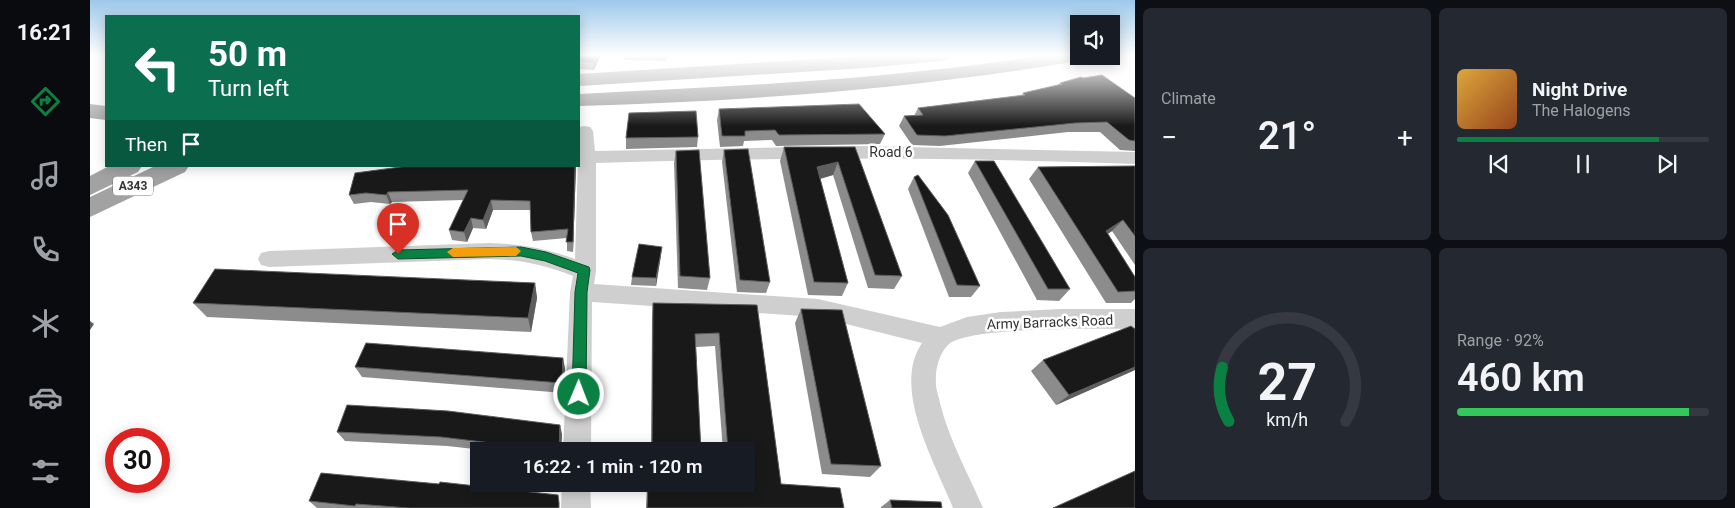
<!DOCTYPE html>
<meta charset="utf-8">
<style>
:root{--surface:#171b24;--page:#242831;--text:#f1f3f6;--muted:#9ea1a6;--line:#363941;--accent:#0b8043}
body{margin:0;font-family:Roboto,sans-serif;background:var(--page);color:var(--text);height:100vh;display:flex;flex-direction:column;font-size:19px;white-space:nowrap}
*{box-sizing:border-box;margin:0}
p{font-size:16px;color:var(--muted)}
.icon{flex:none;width:28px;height:28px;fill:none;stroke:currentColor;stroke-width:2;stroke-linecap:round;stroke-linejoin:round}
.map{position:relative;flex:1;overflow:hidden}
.side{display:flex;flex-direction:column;gap:8px;padding:8px;background:#0d0f14;width:600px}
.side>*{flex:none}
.top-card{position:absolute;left:15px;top:15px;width:475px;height:152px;border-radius:0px;box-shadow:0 2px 12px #0003;background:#0b6e4f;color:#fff;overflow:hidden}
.tools{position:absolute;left:980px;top:15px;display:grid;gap:10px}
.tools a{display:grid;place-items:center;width:50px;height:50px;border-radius:0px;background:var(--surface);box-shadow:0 2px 12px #0003;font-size:25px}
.speed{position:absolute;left:15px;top:428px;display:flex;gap:10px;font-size:25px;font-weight:700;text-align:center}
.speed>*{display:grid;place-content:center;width:65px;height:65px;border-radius:50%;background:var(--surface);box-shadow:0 2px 12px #0003;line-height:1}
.speed .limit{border:8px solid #d22;background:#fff;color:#111}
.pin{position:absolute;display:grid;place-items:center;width:42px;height:42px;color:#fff;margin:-51px -21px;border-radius:50% 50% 50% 0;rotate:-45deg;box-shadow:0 0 5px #0007}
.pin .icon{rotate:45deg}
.me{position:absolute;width:55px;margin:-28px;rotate:1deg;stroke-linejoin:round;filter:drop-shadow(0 0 4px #0008)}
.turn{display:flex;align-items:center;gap:18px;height:105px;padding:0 20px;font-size:22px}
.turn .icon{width:65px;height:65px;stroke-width:2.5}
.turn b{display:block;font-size:35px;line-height:42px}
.then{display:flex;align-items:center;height:48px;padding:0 20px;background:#0003;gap:10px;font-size:19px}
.big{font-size:38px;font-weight:600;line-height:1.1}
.side .widget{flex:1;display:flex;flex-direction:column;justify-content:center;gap:8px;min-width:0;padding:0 18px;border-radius:8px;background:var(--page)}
.side .dial{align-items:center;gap:0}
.dial svg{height:130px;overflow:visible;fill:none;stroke:var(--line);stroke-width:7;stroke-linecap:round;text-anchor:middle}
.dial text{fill:var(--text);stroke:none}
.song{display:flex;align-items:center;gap:15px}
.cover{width:60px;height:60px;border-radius:8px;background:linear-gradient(135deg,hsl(40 70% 55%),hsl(20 70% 35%))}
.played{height:5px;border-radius:2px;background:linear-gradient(90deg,var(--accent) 80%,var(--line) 80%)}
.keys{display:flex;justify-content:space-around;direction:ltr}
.heat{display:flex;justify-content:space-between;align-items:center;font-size:28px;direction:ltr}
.charge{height:8px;border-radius:4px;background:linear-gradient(90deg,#34c759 92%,var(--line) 0)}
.side .tiles{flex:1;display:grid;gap:8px;grid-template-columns:repeat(2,1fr)}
.trip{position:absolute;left:380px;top:442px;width:285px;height:50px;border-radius:0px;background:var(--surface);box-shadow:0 2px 12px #0003;font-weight:600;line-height:50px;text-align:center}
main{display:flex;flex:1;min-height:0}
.dock{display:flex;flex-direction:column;width:90px;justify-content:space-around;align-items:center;background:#090b0e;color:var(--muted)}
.dock .icon{width:35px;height:35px}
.dock .on{color:var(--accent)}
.dock b{font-size:22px;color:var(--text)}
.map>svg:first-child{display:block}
</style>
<main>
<nav class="dock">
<b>16:21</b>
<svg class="icon on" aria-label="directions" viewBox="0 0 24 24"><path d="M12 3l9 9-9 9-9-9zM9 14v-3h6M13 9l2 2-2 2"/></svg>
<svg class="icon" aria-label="music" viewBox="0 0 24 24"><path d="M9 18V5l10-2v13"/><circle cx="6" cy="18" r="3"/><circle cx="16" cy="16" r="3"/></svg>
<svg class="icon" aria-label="phone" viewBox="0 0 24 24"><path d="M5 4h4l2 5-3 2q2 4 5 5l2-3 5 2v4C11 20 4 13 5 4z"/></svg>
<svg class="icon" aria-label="climate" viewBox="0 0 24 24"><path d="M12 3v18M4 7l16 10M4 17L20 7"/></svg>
<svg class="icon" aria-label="car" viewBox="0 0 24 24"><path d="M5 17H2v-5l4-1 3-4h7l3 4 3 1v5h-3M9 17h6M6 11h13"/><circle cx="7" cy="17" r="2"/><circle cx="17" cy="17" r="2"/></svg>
<svg class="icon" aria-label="filters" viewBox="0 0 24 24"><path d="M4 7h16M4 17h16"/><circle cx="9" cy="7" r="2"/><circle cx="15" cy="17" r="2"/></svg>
</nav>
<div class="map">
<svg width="1045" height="508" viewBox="0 0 1045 508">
<rect width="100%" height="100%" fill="#fff"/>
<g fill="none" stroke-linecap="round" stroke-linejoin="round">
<g fill="#cfcfcf" fill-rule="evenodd">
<path d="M494,126L500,127L503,131L505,151L771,146L1045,152V164C865,157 686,157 506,163V271L504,284L728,299L850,327L877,317L911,312L970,309H1045V329C1013,329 877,326 858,345C848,355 845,371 846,384C846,390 849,397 850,403C859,440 878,473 893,508H863C845,463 801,388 832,343L728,317L502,302L501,451H473L480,292L483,276C452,264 432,260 399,259L179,267L171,265L168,259L171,253L179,251L399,243C431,244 454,248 485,259L489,127Z"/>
<path d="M472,484H500L501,508H471Z"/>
</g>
<path fill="#aaa" fill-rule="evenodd" d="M0,104L16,106V120L0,118Z"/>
<g fill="#a2a2a2" fill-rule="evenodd">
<path d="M788,55H862L859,59L852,61L775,68L489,86V74Z"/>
<path d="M954,55L997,56L995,59L988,61C823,89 656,101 489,106V94C644,86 800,80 954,55Z"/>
<path d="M19,166H52L48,172L0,195V176Z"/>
<path d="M65,166H99L95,172L0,217V197Z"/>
</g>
</g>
<g fill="#8c8c8c">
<path d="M489,55H511L504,70L489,69Z"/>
<path d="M534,55H577L576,61L534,60Z"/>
<path d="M993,78L1045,98V151L1030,150L1010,132H978L850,146L822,145L809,126L814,116H824L828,108L931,96L933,93L968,85L970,83Z"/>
<path d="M629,109L795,134L790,144L686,146L682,140L654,141L653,146L630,147L627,120Z"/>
<path d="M608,137L607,147L536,149V138Z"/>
<path d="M694,147H765L812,276L804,289L778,288L743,175L730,179L758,283L752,296L718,295L690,161Z"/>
<path d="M634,150L680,282L676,293L647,292L632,162Z"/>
<path d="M586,151L620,278L617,290L588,288L584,163Z"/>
<path d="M885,161L980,289L969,301L947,300L878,173Z"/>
<path d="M318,166H486L483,252L477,251V238L443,241L441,232V210H403L396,229L383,228L377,242L362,240L359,230L373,200L302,202L300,204L281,202L264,204L259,195Z"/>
<path d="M1045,166V265L1022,231L1018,234L1045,277V299L1041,303H1016L939,179L948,167Z"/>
<path d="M824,177L890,286L881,297H859L818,189Z"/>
<path d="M571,255L566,286L541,285L542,277Z"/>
<path d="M445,283L447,298L441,332L117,317L103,303Z"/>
<path d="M563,303L667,305L691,484L754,508H556L557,484H656V451H633L625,346L606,347L611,451H561L562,317Z"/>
<path d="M711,309L791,466L780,477L732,474L705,323Z"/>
<path d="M1045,329V370L966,405L941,371L953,360Z"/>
<path d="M265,367L475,368L474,393L272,377Z"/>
<path d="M247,432L472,434L471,451H403L357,446L255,441Z"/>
<path d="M800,500L852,508H791V507Z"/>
<path d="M219,501L470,508H227Z"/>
</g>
<g fill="#5e5e5e">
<path d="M508,55H511L504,70V63Z"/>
<path d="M748,162L743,175L722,181L727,167Z"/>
<path d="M485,166H486L483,252V242Z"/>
<path d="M298,192L302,202L300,204L296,195Z"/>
<path d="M401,200L403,210L396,229L393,220Z"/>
<path d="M381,218L383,228L377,242L374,232Z"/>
<path d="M1033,220L1022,231L1004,243L1016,231Z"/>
<path d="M572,247L571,255L566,286V278Z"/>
<path d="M445,283L447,298L441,332L438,318Z"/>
<path d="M0,321L4,324L0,330Z"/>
<path d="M473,358L475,368L474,393L472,383Z"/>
<path d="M1045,367V370L966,405L979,395Z"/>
<path d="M470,425L472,434L471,451H470Z"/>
</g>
<g fill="#191919" stroke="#5e5e5e">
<path d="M489,55H508L504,63L489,61Z"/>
<path d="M1012,75L1045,98V141L1039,140L1017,122L985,123L855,136L827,135L814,116L833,115L828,108L935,95L933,93L972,84L970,83L991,77L993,78Z"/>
<path d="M769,104L795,134L689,135L685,130L655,131V136H632L629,109Z"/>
<path d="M606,111L608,137L536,138L539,113Z"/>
<path d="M694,147H765L812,276L785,275L748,162L727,167L758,283L724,282Z"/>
<path d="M658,149L680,282L650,280L634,150Z"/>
<path d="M609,150L620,278L590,276L586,151Z"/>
<path d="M885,161H904L980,289H958Z"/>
<path d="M318,166H485L483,242H476L478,229L441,232L440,201L401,200L393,220L381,218L374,232L359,230L378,190L298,192L296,195L276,193L259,195L265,173Z"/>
<path d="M1045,166V236L1033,220L1016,231L1045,277V291L1028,292L948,167Z"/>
<path d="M828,175L858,215L890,286L867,285L824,177Z"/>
<path d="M549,244L572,247L566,278L542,277Z"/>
<path d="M125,269L445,283L438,318L103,303Z"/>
<path d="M563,303L667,305L691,484L750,488L754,508H557L558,484H656V451H638L629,333L605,334L611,451H562Z"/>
<path d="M711,309L752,310L791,466L741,464Z"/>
<path d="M1041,326L1045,329V367L979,395L953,360Z"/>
<path d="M276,343L473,358L472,383L265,367Z"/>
<path d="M257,405L358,411L470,425L469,451L351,437L247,432Z"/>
<path d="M1045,471V508H963Z"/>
<path d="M231,473L349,484L350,482L468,495L469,503V508H319L266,504L265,506L219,501Z"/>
<path d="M800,500L851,502L852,508H802Z"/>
</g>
<linearGradient id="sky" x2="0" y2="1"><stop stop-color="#9dc8eb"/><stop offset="0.44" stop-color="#fff"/><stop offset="1" stop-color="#fff" stop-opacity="0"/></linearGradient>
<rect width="1045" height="126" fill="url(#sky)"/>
<path fill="#0b8043" stroke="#07532c" d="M431,247L456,252L499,267L500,270L497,292L496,394L494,399L489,401L484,399L482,394L485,292L488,273L455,261L431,256L308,259L302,254L308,250Z"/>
<path fill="#f59e0b" d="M426,247L431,251L426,256L363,257L357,252L363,248Z"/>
<g text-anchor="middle" stroke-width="5" stroke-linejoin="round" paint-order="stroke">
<rect fill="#fff" stroke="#707070" stroke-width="1" x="23" y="176.5" width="40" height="19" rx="4"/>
<g font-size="12" font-weight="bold" fill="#323232">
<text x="43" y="190">A343</text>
</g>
<g font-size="14" fill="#323232" stroke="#fff">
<text x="801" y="157">Road 6</text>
<text transform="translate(960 322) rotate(-2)" y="5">Army Barracks Road</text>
</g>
</g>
</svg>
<div class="tools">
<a><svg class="icon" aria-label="sound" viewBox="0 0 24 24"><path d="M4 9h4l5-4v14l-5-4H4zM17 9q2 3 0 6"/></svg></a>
</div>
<div class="speed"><div class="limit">30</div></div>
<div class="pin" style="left:308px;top:254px;background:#d93025"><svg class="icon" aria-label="arrive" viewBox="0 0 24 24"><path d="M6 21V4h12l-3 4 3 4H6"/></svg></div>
<svg class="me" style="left:489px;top:394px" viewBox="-20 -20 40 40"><circle r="17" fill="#0b8043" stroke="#fff" stroke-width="3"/><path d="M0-11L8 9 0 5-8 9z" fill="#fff"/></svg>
<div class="trip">16:22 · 1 min · 120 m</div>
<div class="top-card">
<div class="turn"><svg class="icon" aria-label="left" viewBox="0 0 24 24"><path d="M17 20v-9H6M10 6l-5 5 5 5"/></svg><div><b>50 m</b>Turn left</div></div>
<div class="then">Then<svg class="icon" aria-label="arrive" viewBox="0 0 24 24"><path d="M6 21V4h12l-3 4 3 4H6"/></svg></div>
</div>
</div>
<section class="side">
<div class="tiles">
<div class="widget"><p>Climate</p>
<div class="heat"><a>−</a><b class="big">21°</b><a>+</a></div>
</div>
<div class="widget">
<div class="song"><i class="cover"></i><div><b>Night Drive</b><p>The Halogens</p></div></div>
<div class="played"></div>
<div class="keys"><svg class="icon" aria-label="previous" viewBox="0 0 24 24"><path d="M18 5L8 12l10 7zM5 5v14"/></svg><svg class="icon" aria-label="pause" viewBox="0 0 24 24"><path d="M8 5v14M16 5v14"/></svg><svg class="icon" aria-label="next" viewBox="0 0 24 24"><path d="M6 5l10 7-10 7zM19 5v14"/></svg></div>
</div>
<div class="widget dial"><svg viewBox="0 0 100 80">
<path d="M14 69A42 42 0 1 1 86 69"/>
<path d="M14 69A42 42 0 0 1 10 36" stroke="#0b8043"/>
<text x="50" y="56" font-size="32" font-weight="700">27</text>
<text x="50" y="72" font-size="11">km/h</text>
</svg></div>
<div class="widget"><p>Range · 92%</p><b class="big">460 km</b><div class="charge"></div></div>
</div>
</section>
</main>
